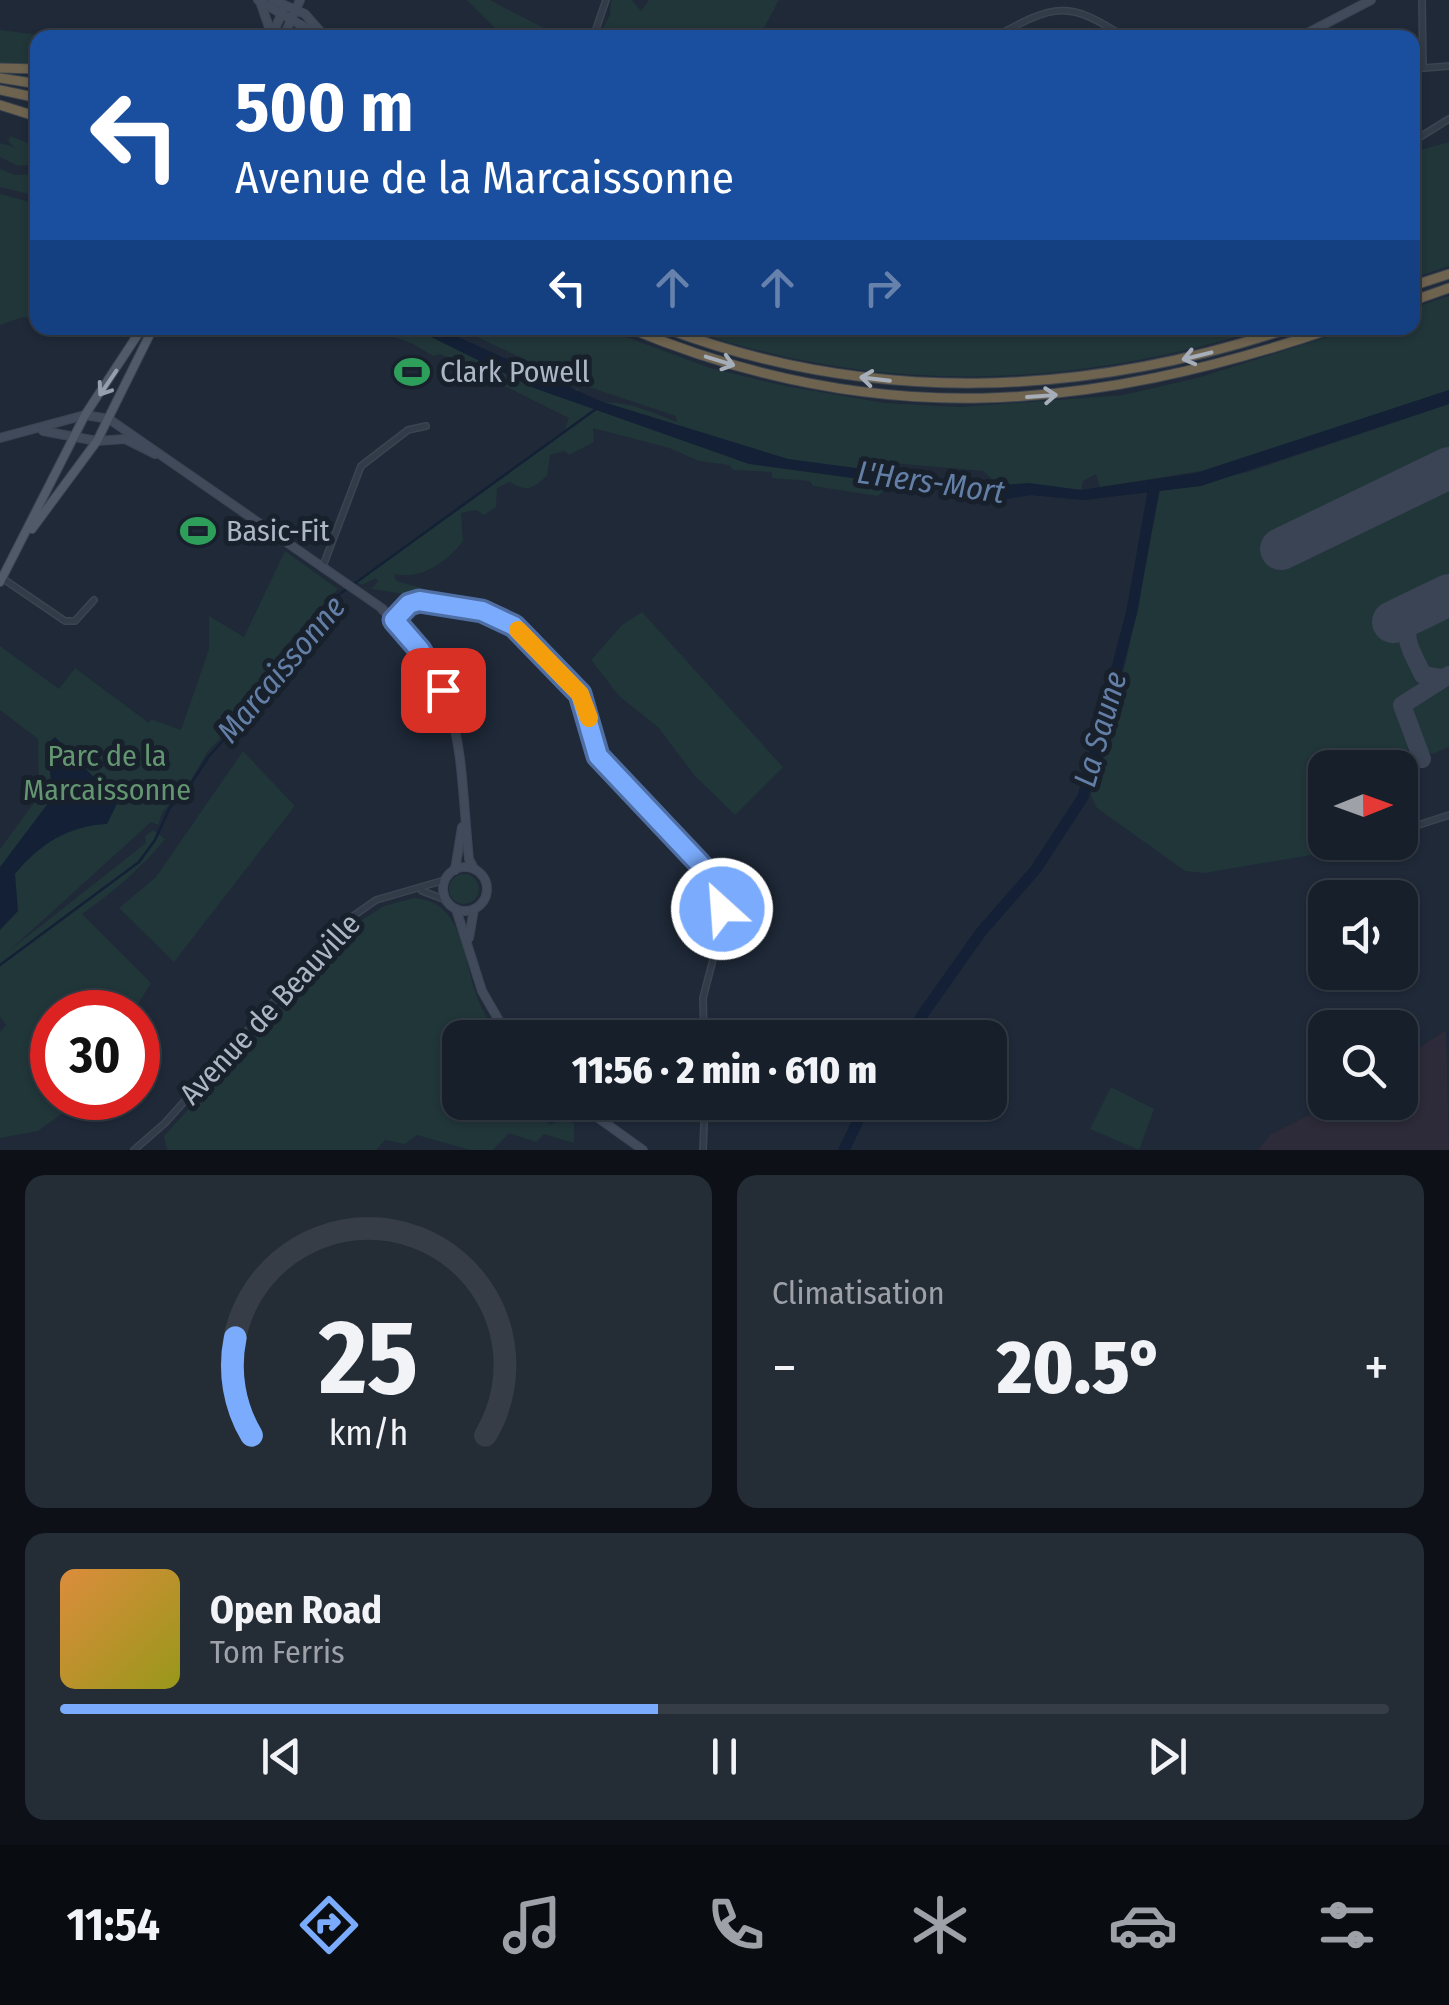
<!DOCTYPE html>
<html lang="fr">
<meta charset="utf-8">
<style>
:root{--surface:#171f2a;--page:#242c36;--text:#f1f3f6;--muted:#9ea2a8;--line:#363d47;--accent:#7aabfc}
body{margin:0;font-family:"Fira Sans Condensed",sans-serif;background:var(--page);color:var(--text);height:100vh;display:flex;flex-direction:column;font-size:38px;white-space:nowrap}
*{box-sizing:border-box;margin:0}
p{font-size:32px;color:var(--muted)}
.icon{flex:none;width:55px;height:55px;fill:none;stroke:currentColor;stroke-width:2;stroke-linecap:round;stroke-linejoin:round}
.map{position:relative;height:1150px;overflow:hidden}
.panel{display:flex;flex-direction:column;gap:25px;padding:25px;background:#0d1117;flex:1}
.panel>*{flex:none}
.top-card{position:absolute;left:30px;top:30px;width:1390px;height:305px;border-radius:20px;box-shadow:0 2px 8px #0004,0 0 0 2px var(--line);background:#1a4fa0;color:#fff;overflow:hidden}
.needle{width:65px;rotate:89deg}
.controls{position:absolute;left:1308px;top:750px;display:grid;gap:20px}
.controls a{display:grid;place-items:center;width:110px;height:110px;border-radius:20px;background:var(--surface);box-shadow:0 2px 8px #0004,0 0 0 2px var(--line);font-size:50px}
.speed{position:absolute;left:30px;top:990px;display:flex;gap:20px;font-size:50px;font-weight:700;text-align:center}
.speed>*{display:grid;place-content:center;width:130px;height:130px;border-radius:50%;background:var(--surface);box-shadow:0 2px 8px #0004,0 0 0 2px var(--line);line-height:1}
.speed .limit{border:15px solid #d22;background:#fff;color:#111}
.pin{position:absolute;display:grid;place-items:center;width:85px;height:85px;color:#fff;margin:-42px;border-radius:20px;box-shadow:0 5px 15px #0006}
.me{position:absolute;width:110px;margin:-55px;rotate:334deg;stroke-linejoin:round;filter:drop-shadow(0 0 8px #0008)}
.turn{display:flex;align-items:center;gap:35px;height:210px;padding:0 40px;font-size:45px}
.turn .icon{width:130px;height:130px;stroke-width:2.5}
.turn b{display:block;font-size:70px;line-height:85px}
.lanes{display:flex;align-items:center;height:95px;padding:0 40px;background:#0003;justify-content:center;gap:50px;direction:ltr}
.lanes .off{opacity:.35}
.big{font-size:75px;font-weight:800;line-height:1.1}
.panel .card{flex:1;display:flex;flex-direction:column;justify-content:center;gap:15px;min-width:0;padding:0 35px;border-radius:20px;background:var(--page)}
.panel .dial{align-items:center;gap:0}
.dial svg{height:260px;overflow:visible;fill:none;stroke:var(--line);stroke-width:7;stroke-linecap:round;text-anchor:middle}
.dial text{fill:var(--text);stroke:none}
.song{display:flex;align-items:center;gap:30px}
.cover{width:120px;height:120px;border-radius:15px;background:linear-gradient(135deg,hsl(30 70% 55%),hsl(60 70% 35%))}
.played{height:10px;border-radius:5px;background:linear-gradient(90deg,var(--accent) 45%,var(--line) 45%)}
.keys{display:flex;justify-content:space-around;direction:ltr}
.heat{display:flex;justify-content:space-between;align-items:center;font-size:55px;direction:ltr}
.panel .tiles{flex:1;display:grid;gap:25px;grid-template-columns:1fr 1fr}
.card:last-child{grid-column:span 2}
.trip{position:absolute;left:442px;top:1020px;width:565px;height:100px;border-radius:20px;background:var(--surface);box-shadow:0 2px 8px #0004,0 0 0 2px var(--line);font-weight:800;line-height:100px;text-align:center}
.tabs{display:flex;height:160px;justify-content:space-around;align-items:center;background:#090c11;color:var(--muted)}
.tabs .icon{width:70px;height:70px}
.tabs .on{color:var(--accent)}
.tabs b{font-size:45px;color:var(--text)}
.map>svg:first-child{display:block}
</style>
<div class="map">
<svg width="1449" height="1150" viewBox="0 0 1449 1150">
<rect width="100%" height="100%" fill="#1f2938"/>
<path fill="#2d2a39" d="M1446,1030L1449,1150H1258L1270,1135L1332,1103L1400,1102V1060Z"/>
<g fill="#213639">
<path d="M467,0H490L561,37H504Z"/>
<path d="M611,0H632L641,11L649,0H779L759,37H598L610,15Z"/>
<path d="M0,30L57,37L38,38L37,65L0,63Z"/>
<path d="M10,136L37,147V164L18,166L0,157V143L14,147L8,141Z"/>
<path d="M1449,142V266L1413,278V152Z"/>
<path d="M0,169L15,175L37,174V196L0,187Z"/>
<path d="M0,194L37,204V320L23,317L0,325Z"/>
<path d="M1449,296V390L1220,468L1100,487L1096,474L1083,481L1081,490L1006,485L1005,479H992L983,471L880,462L881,475L857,479L886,482V489L878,496L813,486L810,481L772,478V472L733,470L729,465L699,461L669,448L593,428L594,442L569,455L564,451L550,455L547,476C533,488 527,493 510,482L497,488L496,507L484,515L476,510L461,513L463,541C445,564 420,580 394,574L396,581L454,597L451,601L371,589L378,582L376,578L362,585L355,581L564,432L569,418L440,354L433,356L411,343L369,328H413L556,396L577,388L585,406C616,395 648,411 677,422L676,416L568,380L458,328H602L710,368L785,386L885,403L960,407L1123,395L1197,378L1356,328H1412L1413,308Z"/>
<path d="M685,328H1265C1073,389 876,396 685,328Z"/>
<path d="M1449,404V580L1387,610L1418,675V684L1398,708L1413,747L1378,764L1379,767L1325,768V842L1382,843L1204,873L1185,871L1097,808L1091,796L1127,657L1160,491L1248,472Z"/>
<path d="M285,551L338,589L281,651L243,715L208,751L187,787L163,811L158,825L151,822L10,950L146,843L145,836L153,830L165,839C141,869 113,892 82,914L151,983L133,1012H52V1098H83L38,1131L0,1138V1032L6,1025L0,1017V849L39,796L38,739L0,710V646L59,689L75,668L149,723L151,719L181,730L209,649V616L244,637Z"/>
<path d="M1449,610V670L1433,674L1425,668L1413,636L1420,625Z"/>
<path d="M642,612L783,767L735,815L695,776L658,727L620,697L591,660L622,625Z"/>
<path d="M1449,681V747L1433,754L1424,751L1407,713L1409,702Z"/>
<path d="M243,751L295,806L174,962L119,908L156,877Z"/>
<circle cx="464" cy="889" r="15"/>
<path d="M414,898C464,901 463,960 477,996C482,1012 491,1024 500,1037L460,1038V1102L529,1110L551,1125L561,1120L574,1123V1143L544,1134L536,1142L509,1133L493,1150H470L417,1135L405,1144L385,1140L376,1150H167L164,1136L357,923L384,906Z"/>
<path d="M1111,1087L1154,1109L1139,1150L1090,1129Z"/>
</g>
<g fill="#132035">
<path d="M413,328H438L600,401L788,459L991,486L1029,483L1081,490L1196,473L1449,390V404L1201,486L1084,500L1030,495L1007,499L749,464L534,388Z"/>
<path d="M55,737L118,802L107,824C68,826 40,844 15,874L18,911L0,930V867L52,798L48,743Z"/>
</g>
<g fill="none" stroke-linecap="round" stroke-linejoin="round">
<path stroke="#132035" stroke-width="2.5" d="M0,965L139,862L155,840L170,807L185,793L209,756L242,720L282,655L326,604L596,409"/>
<g stroke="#132035" stroke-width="11">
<path d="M906,1038L981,932L1036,869L1083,797L1132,611L1154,487"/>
<path d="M844,1150L867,1102"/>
</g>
<g stroke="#3a4454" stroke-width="18">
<path d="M1413,613C1399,635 1413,654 1423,675L1441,678"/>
<path d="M1422,759L1402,705L1449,675"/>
</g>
<g stroke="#3a4454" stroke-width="42">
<path d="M1281,549L1449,468"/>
<path d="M1393,622L1449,595"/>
</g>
<defs>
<g id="street">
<path d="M1422,0L1423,67"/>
<path d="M593,38L606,0"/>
<path d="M993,38C1056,3 1068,0 1126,38"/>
<path d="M1412,69L1449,66"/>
<path d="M1412,142L1449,119"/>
<path d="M323,566L361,466L408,430L426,426"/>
<path d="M2,578L65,621H75L94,600"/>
<path d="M394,620L409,604L419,601L498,616L523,634L580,694L597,756L710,878L720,900L723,921L703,998L704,1038"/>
<path d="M1400,831L1449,815"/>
<path d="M422,891L446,900"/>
<path d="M134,1150L165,1123L346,921L376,900L445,880"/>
<path d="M703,1150L705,1102"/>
</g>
<g id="secondary">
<path d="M258,0L323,38"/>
<path d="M273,0L305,14L326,38"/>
<path d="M261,4L271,33"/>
<path d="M271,38L284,8"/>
<path d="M283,38L300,0"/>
<path d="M1298,38L1371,0"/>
<path d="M43,431L97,441L125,439L155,454"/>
<path d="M0,438L85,415L109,419L383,609"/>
<path d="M382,609C468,690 458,752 469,859L474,869"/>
<circle cx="465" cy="889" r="22"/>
<path d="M455,870L462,827"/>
<path d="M456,909L482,991L509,1038"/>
<path d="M469,938L474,909"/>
<path d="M576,1102L643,1150"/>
</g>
<g id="primary">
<path d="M32,529L97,441L153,328"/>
<path d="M0,582L85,415L142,328"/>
</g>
<g id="highway">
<path d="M0,68L38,69"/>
<path d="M0,78L38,84"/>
<path d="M0,90L38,98"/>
<path d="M0,105L38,117"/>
<path d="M1412,286L1449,274"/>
<path d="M1412,301L1449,288"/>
<path d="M629,328C875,431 1087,412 1334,328"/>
<path d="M665,328C870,406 1085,397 1290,328"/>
</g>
</defs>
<use href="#street" stroke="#3c4452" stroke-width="8"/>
<use href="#secondary" stroke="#3c4452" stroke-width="10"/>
<use href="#primary" stroke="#3c4452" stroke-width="10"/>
<use href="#highway" stroke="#3a434f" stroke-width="11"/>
<use href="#street" stroke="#323b48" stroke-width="5"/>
<use href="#secondary" stroke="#404a5b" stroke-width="8"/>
<use href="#primary" stroke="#505a68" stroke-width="8"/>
<use href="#highway" stroke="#6e634f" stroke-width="9"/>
</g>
<defs><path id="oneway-shaft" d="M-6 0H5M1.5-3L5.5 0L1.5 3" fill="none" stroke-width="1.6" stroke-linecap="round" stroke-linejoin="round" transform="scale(2.5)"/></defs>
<g stroke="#a6aeb9">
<use href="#oneway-shaft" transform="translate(1197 356) rotate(166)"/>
<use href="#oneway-shaft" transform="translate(720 361) rotate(17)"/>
<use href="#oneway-shaft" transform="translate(875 379) rotate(-173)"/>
<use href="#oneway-shaft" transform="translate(1042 396) rotate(-4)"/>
</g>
<use stroke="#959fae" href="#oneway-shaft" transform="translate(108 383) rotate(124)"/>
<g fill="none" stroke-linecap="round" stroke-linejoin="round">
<defs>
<path id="route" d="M443,690L420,650L394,620L409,604L419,601L482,611L514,626L580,694L598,756L700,864L714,886L722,909"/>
</defs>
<use href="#route" stroke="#4f6fa4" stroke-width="25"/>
<use href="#route" stroke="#7aabfc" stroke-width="18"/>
<path stroke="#f59e0b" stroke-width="18" d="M518,630L580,694L589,718"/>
</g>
<defs>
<symbol id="stadium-bare" viewBox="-9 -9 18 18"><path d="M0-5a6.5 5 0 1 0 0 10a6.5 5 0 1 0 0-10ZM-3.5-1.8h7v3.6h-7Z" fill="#2e9e5b" stroke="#18202c" stroke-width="2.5" paint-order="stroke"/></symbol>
</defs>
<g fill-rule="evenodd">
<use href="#stadium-bare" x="387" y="347" width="50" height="50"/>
<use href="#stadium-bare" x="173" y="506" width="50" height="50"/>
</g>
<g text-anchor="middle" stroke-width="10" stroke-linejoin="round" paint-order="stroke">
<g font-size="30" fill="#acb6c5" stroke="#18202c" text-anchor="start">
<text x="440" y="382">Clark Powell</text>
<text x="226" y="541">Basic-Fit</text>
</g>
<g font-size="30" fill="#639670" stroke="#18202c">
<text x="107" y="766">Parc de la<tspan x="107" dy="34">Marcaissonne</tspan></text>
</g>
<g font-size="30" fill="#acb6c5" stroke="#18202c">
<text transform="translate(270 1009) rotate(-47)" y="10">Avenue de Beauville</text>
</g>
<g font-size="32" font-style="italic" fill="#637fa6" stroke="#18202c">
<text transform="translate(931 482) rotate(8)" y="11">L'Hers-Mort</text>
<text transform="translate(281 669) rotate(-50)" y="11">Marcaissonne</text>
<text transform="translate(1100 729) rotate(-74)" y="11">La Saune</text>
</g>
</g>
</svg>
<div class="controls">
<a><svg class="needle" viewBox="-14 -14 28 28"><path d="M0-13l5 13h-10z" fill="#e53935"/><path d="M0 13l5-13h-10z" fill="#9ea2a8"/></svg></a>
<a><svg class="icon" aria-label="sound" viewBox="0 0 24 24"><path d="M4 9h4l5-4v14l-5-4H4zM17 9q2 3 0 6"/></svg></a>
<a><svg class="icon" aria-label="search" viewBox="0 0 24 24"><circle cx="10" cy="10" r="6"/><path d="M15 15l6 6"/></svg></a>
</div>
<div class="speed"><div class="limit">30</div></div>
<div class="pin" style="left:443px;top:690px;background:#d93025"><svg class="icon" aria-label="arrive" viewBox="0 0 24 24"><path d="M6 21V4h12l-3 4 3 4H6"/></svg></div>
<svg class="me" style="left:722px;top:909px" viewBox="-20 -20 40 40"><circle r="17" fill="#7aabfc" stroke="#fff" stroke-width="3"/><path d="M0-11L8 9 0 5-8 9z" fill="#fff"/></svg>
<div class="trip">11:56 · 2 min · 610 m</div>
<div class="top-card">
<div class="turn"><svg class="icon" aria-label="left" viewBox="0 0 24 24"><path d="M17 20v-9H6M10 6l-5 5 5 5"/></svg><div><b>500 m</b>Avenue de la Marcaissonne</div></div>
<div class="lanes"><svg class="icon" aria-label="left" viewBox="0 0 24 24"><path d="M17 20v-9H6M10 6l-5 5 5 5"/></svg><svg class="icon off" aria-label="ahead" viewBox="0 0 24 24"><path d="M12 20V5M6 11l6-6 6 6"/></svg><svg class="icon off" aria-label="ahead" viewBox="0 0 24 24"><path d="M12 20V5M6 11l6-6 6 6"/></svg><svg class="icon off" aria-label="right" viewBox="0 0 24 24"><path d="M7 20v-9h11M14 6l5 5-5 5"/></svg></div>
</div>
</div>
<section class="panel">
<div class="tiles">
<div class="card dial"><svg viewBox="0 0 100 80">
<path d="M14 69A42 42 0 1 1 86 69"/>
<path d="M14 69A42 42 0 0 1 9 39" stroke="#7aabfc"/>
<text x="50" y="56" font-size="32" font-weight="700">25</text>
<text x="50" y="72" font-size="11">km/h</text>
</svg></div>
<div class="card"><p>Climatisation</p>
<div class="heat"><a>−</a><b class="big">20.5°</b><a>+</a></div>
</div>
<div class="card">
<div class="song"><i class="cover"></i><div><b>Open Road</b><p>Tom Ferris</p></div></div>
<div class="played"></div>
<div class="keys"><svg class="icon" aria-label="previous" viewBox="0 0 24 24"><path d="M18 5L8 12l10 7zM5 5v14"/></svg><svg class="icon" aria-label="pause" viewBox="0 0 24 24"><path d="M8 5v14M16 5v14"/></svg><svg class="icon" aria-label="next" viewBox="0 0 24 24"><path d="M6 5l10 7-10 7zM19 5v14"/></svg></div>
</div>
</div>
</section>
<nav class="tabs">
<b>11:54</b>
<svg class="icon on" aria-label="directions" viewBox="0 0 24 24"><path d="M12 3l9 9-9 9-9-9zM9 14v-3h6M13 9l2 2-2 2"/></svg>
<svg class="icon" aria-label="music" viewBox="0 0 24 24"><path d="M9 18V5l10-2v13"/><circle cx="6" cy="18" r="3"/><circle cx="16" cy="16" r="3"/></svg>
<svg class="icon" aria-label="phone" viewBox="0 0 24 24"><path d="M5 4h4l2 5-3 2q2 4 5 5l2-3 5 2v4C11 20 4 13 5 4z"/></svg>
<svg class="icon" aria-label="climate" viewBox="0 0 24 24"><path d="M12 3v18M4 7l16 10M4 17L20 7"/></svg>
<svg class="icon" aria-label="car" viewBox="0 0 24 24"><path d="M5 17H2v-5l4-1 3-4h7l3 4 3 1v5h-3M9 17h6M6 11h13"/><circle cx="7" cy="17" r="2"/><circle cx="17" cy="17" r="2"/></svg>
<svg class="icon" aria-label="filters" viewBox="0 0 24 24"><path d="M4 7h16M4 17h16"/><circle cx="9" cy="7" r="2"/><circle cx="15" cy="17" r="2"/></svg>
</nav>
